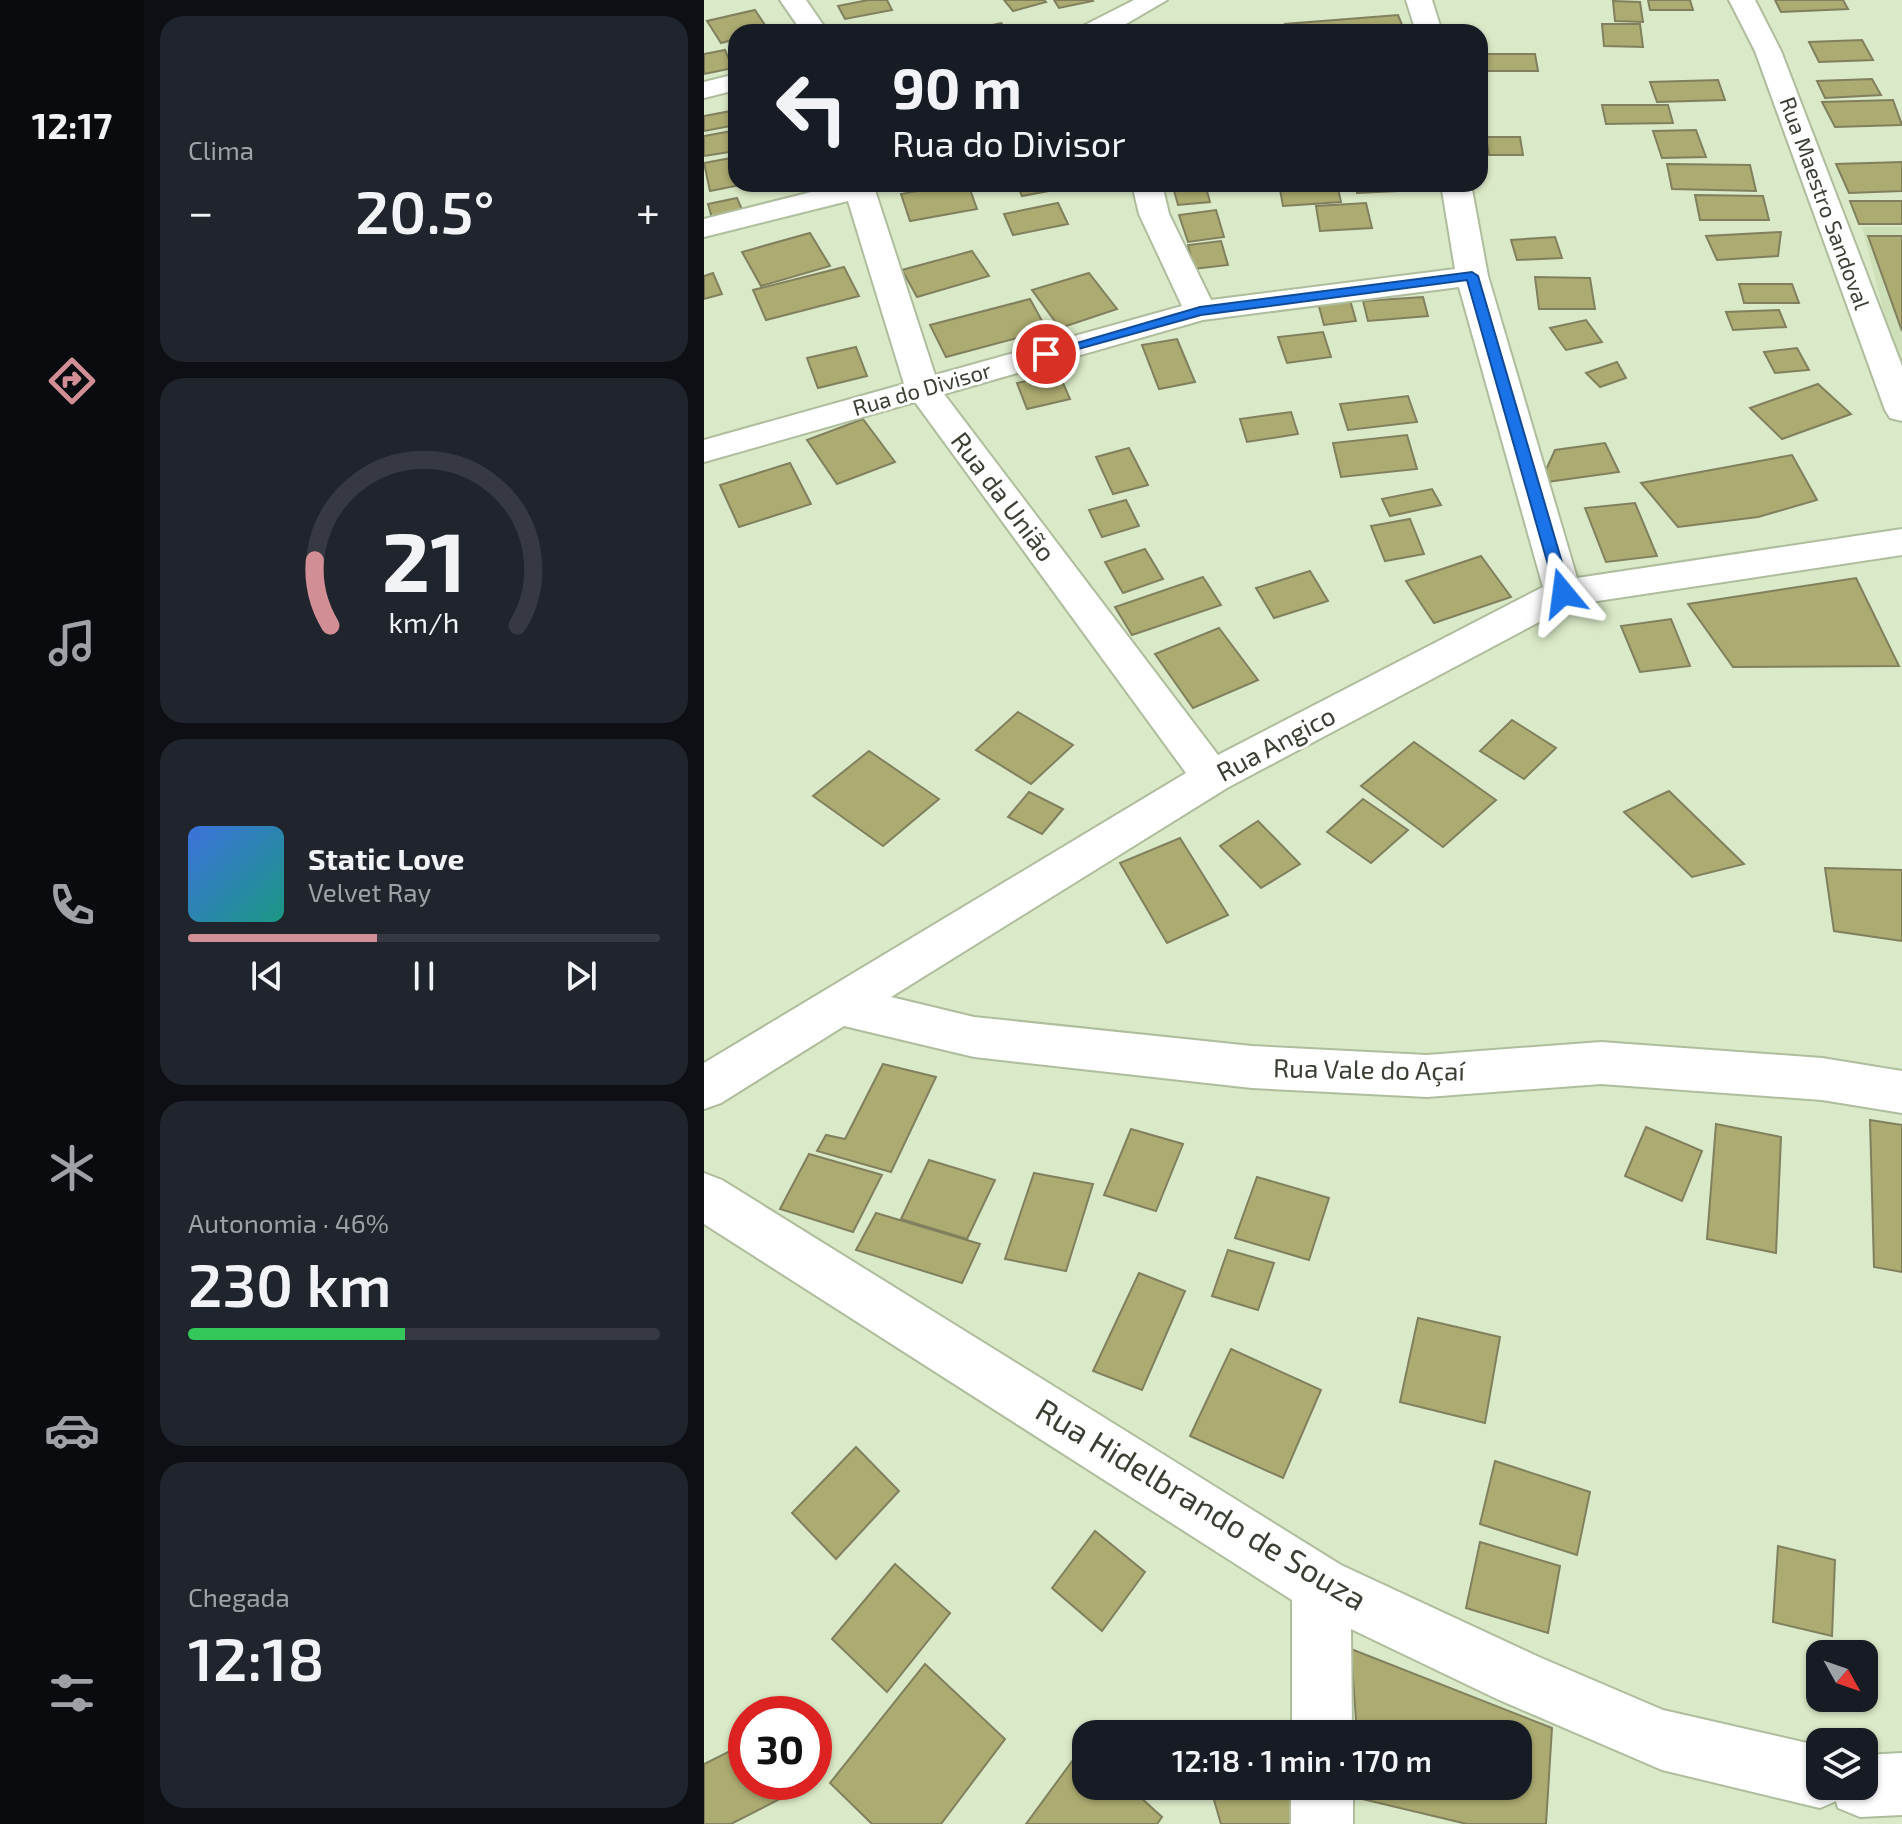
<!DOCTYPE html>
<html lang="pt">
<meta charset="utf-8">
<style>
:root{--surface:#171b24;--page:#20242c;--text:#f1f3f6;--muted:#9ea1a6;--line:#363941;--accent:#d18f95}
body{margin:0;font-family:"Exo 2",sans-serif;background:var(--page);color:var(--text);height:100vh;display:flex;flex-direction:column;font-size:30px;white-space:nowrap}
*{box-sizing:border-box;margin:0}
p{font-size:26px;color:var(--muted)}
.icon{flex:none;width:44px;height:44px;fill:none;stroke:currentColor;stroke-width:2;stroke-linecap:round;stroke-linejoin:round}
.map{position:relative;flex:1;overflow:hidden}
.sheet{display:flex;flex-direction:column;gap:16px;padding:16px;background:#0d0f14;width:560px}
.sheet>*{flex:none}
.guide{position:absolute;left:24px;top:24px;width:760px;height:168px;border-radius:24px;box-shadow:0 2px 6px #0004;background:#171b24;color:var(--text);overflow:hidden}
.needle{width:52px;rotate:130deg}
.tools{position:absolute;left:1102px;top:1640px;display:grid;gap:16px}
.tools a{display:grid;place-items:center;width:72px;height:72px;border-radius:16px;background:var(--surface);box-shadow:0 2px 6px #0004;font-size:40px}
.speed{position:absolute;left:24px;top:1696px;display:flex;gap:16px;font-size:40px;font-weight:700;text-align:center}
.speed>*{display:grid;place-content:center;width:104px;height:104px;border-radius:50%;background:var(--surface);box-shadow:0 2px 6px #0004;line-height:1}
.speed .limit{border:12px solid #d22;background:#fff;color:#111}
.pin{position:absolute;display:grid;place-items:center;width:68px;height:68px;color:#fff;margin:-34px;border:4px solid #fff;border-radius:50%;box-shadow:0 2px 8px #0007}
.me{position:absolute;width:88px;margin:-44px;rotate:344deg;stroke-linejoin:round;filter:drop-shadow(0 0 6px #0008)}
.turn{display:flex;align-items:center;gap:28px;height:168px;padding:0 32px;font-size:36px}
.turn .icon{width:104px;height:104px;stroke-width:2.5}
.turn b{display:block;font-size:56px;line-height:68px}
.big{font-size:60px;font-weight:600;line-height:1.1}
.sheet .widget{flex:1;display:flex;flex-direction:column;justify-content:center;gap:12px;min-width:0;padding:0 28px;border-radius:24px;background:var(--page)}
.sheet .dial{align-items:center;gap:0}
.dial svg{height:208px;overflow:visible;fill:none;stroke:var(--line);stroke-width:7;stroke-linecap:round;text-anchor:middle}
.dial text{fill:var(--text);stroke:none}
.song{display:flex;align-items:center;gap:24px}
.cover{width:96px;height:96px;border-radius:12px;background:linear-gradient(135deg,hsl(220 70% 55%),hsl(170 70% 35%))}
.played{height:8px;border-radius:4px;background:linear-gradient(90deg,var(--accent) 40%,var(--line) 40%)}
.keys{display:flex;justify-content:space-around;direction:ltr}
.heat{display:flex;justify-content:space-between;align-items:center;font-size:44px;direction:ltr}
.charge{height:12px;border-radius:6px;background:linear-gradient(90deg,#34c759 46%,var(--line) 0)}
.trip{position:absolute;left:368px;top:1720px;width:460px;height:80px;border-radius:24px;background:var(--surface);box-shadow:0 2px 6px #0004;font-weight:600;line-height:80px;text-align:center}
main{display:flex;flex:1;min-height:0}
.tabs{display:flex;flex-direction:column;width:144px;justify-content:space-around;align-items:center;background:#090b0e;color:var(--muted)}
.tabs .icon{width:56px;height:56px}
.tabs .current{color:var(--accent)}
.tabs b{font-size:36px;color:var(--text)}
.map>svg:first-child{display:block}
</style>
<main>
<nav class="tabs">
<b>12:17</b>
<svg class="icon current" aria-label="directions" viewBox="0 0 24 24"><path d="M12 3l9 9-9 9-9-9zM9 14v-3h6M13 9l2 2-2 2"/></svg>
<svg class="icon" aria-label="music" viewBox="0 0 24 24"><path d="M9 18V5l10-2v13"/><circle cx="6" cy="18" r="3"/><circle cx="16" cy="16" r="3"/></svg>
<svg class="icon" aria-label="phone" viewBox="0 0 24 24"><path d="M5 4h4l2 5-3 2q2 4 5 5l2-3 5 2v4C11 20 4 13 5 4z"/></svg>
<svg class="icon" aria-label="climate" viewBox="0 0 24 24"><path d="M12 3v18M4 7l16 10M4 17L20 7"/></svg>
<svg class="icon" aria-label="car" viewBox="0 0 24 24"><path d="M5 17H2v-5l4-1 3-4h7l3 4 3 1v5h-3M9 17h6M6 11h13"/><circle cx="7" cy="17" r="2"/><circle cx="17" cy="17" r="2"/></svg>
<svg class="icon" aria-label="filters" viewBox="0 0 24 24"><path d="M4 7h16M4 17h16"/><circle cx="9" cy="7" r="2"/><circle cx="15" cy="17" r="2"/></svg>
</nav>
<section class="sheet">
<div class="widget"><p>Clima</p>
<div class="heat"><a>−</a><b class="big">20.5°</b><a>+</a></div>
</div>
<div class="widget dial"><svg viewBox="0 0 100 80">
<path d="M14 69A42 42 0 1 1 86 69"/>
<path d="M14 69A42 42 0 0 1 8 44" stroke="#d18f95"/>
<text x="50" y="56" font-size="32" font-weight="700">21</text>
<text x="50" y="72" font-size="11">km/h</text>
</svg></div>
<div class="widget">
<div class="song"><i class="cover"></i><div><b>Static Love</b><p>Velvet Ray</p></div></div>
<div class="played"></div>
<div class="keys"><svg class="icon" aria-label="previous" viewBox="0 0 24 24"><path d="M18 5L8 12l10 7zM5 5v14"/></svg><svg class="icon" aria-label="pause" viewBox="0 0 24 24"><path d="M8 5v14M16 5v14"/></svg><svg class="icon" aria-label="next" viewBox="0 0 24 24"><path d="M6 5l10 7-10 7zM19 5v14"/></svg></div>
</div>
<div class="widget"><p>Autonomia · 46%</p><b class="big">230 km</b><div class="charge"></div></div>
<div class="widget"><p>Chegada</p><b class="big">12:18</b></div>
</section>
<div class="map">
<svg width="1198" height="1824" viewBox="0 0 1198 1824">
<rect width="100%" height="100%" fill="#dae9c7"/>
<path fill="#cee0b7" d="M1158,227H1198V375L1196,376Z"/>
<g fill="#acab71" stroke="#80805e" stroke-width="2">
<path d="M164,0H183L188,10L141,19L134,6Z"/>
<path d="M300,0H340L342,2L309,11Z"/>
<path d="M350,0H388L389,1L355,8Z"/>
<path d="M944,0H986L989,10H946Z"/>
<path d="M1071,0H1139L1144,9L1077,12Z"/>
<path d="M909,1L936,2L939,22L911,21Z"/>
<path d="M51,10L65,31L32,32V39L17,43L3,21Z"/>
<path d="M694,15L701,32H583L581,24Z"/>
<path d="M297,23L305,32H273L270,29Z"/>
<path d="M898,24H936L939,47L900,46Z"/>
<path d="M1158,40L1169,60L1115,62L1105,42Z"/>
<path d="M21,50L29,68L0,74V54Z"/>
<path d="M776,54H831L834,71H776Z"/>
<path d="M1168,79L1177,95L1121,98L1113,81Z"/>
<path d="M1014,80L1021,100L953,102L946,82Z"/>
<path d="M1189,100L1198,125L1131,127L1118,102Z"/>
<path d="M898,105H964L969,123L902,124Z"/>
<path d="M27,111L32,125L0,131V116Z"/>
<path d="M992,130L1002,157L958,158L949,131Z"/>
<path d="M28,131L32,151L0,156V136Z"/>
<path d="M782,137H816L819,155H785Z"/>
<path d="M27,158L32,184L36,185L6,191L0,163Z"/>
<path d="M1198,162V191L1145,193L1132,164Z"/>
<path d="M963,164L1046,165L1052,191L968,189Z"/>
<path d="M250,184H264L273,209L206,221L197,194Z"/>
<path d="M313,184H370L371,186L318,196Z"/>
<path d="M501,184L506,202L474,205L469,187Z"/>
<path d="M575,184H633L637,202L579,206Z"/>
<path d="M652,184H693L694,191L653,193Z"/>
<path d="M991,195L1059,196L1065,220H996Z"/>
<path d="M33,198L39,212L8,218L4,204Z"/>
<path d="M1146,201H1198V224H1155Z"/>
<path d="M354,203L364,224L309,235L300,214Z"/>
<path d="M662,203L668,228L616,231L612,206Z"/>
<path d="M512,210L520,237L484,242L475,215Z"/>
<path d="M1077,232L1074,256L1013,260L1002,236Z"/>
<path d="M106,233L126,266L57,286L38,252Z"/>
<path d="M1164,236H1198V331Z"/>
<path d="M851,237L858,258L813,260L807,240Z"/>
<path d="M517,241L524,265L490,269L484,245Z"/>
<path d="M268,251L285,276L213,297L198,270Z"/>
<path d="M140,267L155,296L62,320L49,290Z"/>
<path d="M9,273L18,294L0,299V276Z"/>
<path d="M385,273L413,309L356,328L328,290Z"/>
<path d="M831,277L886,278L891,309H835Z"/>
<path d="M1035,284H1088L1095,303H1040Z"/>
<path d="M719,297L724,316L664,321L659,301Z"/>
<path d="M326,299L343,330L242,357L226,325Z"/>
<path d="M646,300L652,321L620,325L614,303Z"/>
<path d="M1075,310L1082,327L1029,330L1022,312Z"/>
<path d="M882,320L898,342L862,350L846,328Z"/>
<path d="M619,332L627,357L583,363L574,337Z"/>
<path d="M473,339L491,382L455,389L438,345Z"/>
<path d="M152,347L163,376L114,388L103,358Z"/>
<path d="M1093,348L1105,370L1071,373L1060,352Z"/>
<path d="M913,362L922,378L896,387L882,373Z"/>
<path d="M355,374L366,399L323,409L313,383Z"/>
<path d="M1114,384L1147,414L1078,439L1046,408Z"/>
<path d="M704,396L713,422L644,430L636,404Z"/>
<path d="M587,412L594,434L543,442L536,419Z"/>
<path d="M159,419L191,462L133,484L103,440Z"/>
<path d="M703,435L713,469L637,477L629,443Z"/>
<path d="M901,443L915,472L836,483L851,450Z"/>
<path d="M425,448L444,485L409,494L392,457Z"/>
<path d="M1088,455L1113,500L1054,517L974,527L937,483Z"/>
<path d="M86,463L107,504L35,527L16,485Z"/>
<path d="M728,489L737,505L686,516L678,499Z"/>
<path d="M422,500L435,526L398,537L385,510Z"/>
<path d="M931,503L953,556L902,562L881,508Z"/>
<path d="M706,519L720,554L681,561L667,526Z"/>
<path d="M441,549L459,579L419,593L401,562Z"/>
<path d="M777,556L807,597L730,623L702,581Z"/>
<path d="M606,571L624,601L570,618L552,588Z"/>
<path d="M499,577L517,605L428,635L411,607Z"/>
<path d="M1152,578L1195,666L1029,667L984,604Z"/>
<path d="M967,619L986,666L936,672L917,626Z"/>
<path d="M515,628L554,680L489,708L451,654Z"/>
<path d="M314,712L369,745L327,784L272,750Z"/>
<path d="M808,720L852,748L820,779L776,751Z"/>
<path d="M710,742L792,800L739,847L657,786Z"/>
<path d="M165,751L235,799L179,846L109,796Z"/>
<path d="M965,791L1040,864L988,877L920,812Z"/>
<path d="M325,792L359,809L338,834L304,817Z"/>
<path d="M659,799L704,830L667,863L623,832Z"/>
<path d="M554,821L596,864L557,888L516,846Z"/>
<path d="M476,838L524,915L463,943L416,863Z"/>
<path d="M1121,868L1198,870V941L1130,931Z"/>
<path d="M179,1064L232,1077L187,1172L113,1151L122,1135L141,1139Z"/>
<path d="M1166,1120L1198,1125V1272L1170,1267Z"/>
<path d="M1012,1124L1077,1137L1072,1253L1003,1239Z"/>
<path d="M942,1127L998,1151L978,1201L921,1176Z"/>
<path d="M427,1129L479,1144L452,1211L400,1195Z"/>
<path d="M105,1154L178,1175L149,1232L76,1209Z"/>
<path d="M225,1160L291,1180L263,1239L197,1219Z"/>
<path d="M330,1173L389,1184L362,1271L301,1259Z"/>
<path d="M553,1177L625,1198L605,1260L531,1238Z"/>
<path d="M172,1213L276,1244L258,1283L152,1250Z"/>
<path d="M524,1250L570,1263L554,1310L508,1296Z"/>
<path d="M435,1273L481,1291L438,1390L389,1371Z"/>
<path d="M714,1318L796,1337L781,1423L696,1402Z"/>
<path d="M527,1349L617,1390L579,1478L486,1436Z"/>
<path d="M152,1447L195,1491L132,1559L88,1513Z"/>
<path d="M791,1461L886,1492L873,1555L776,1524Z"/>
<path d="M391,1531L441,1572L398,1631L348,1588Z"/>
<path d="M776,1542L856,1566L844,1633L762,1608Z"/>
<path d="M1074,1546L1131,1560L1128,1636L1069,1622Z"/>
<path d="M191,1564L246,1613L183,1692L128,1639Z"/>
<path d="M647,1649L848,1728L842,1824H763L658,1799L657,1786H814V1734H653Z"/>
<path d="M221,1664L301,1739L237,1824H168L126,1783Z"/>
<path d="M42,1743V1782H100L101,1786L27,1824H0V1764Z"/>
<path d="M380,1745L382,1786H424L458,1817L453,1824H322Z"/>
<path d="M525,1786H594L606,1824H517L508,1793Z"/>
</g>
<g fill="none" stroke-linecap="round" stroke-linejoin="round">
<defs>
<g id="minor">
<path d="M76,0H102L124,32H98Z"/>
<path d="M430,0H463L408,32H375L379,26Z"/>
<path d="M702,0H728L738,32H712Z"/>
<path d="M1025,0H1051L1077,51L1198,366V421L1186,418L1181,410L1051,51Z"/>
<path d="M32,74V90L0,98V82Z"/>
<path d="M139,184H169L231,375L478,306L435,214L428,184H458L465,214L507,300L751,269L737,184H767L784,276L873,578L1198,529V555L867,605L523,788L187,997L270,1017L548,1046L723,1055L897,1042L1118,1058L1198,1071V1113L1118,1100L897,1084L723,1097L548,1088L270,1057L140,1026L17,1103L0,1109V1063L482,773L211,402L0,462V440L200,384L144,201L0,237V219ZM755,287L839,587L514,755L240,394L499,320Z"/>
<path d="M0,1173L18,1180L637,1565L835,1657L959,1710L1116,1746V1786H1160V1755L1198,1753V1815L1156,1817L1134,1808L1132,1801L1116,1808L958,1770L793,1699L647,1629L648,1734H588V1600L0,1224Z"/>
<rect x="587" y="1786" width="62" height="38"/>
</g>
</defs>
<use href="#minor" stroke="#aebd9c" stroke-width="4"/>
<use href="#minor" fill="#fff" fill-rule="evenodd"/>
</g>
<path fill="#1a73e8" stroke="#114b97" stroke-width="2" d="M768,272L774,276L867,593L859,598L852,593L763,280L497,315L342,358L335,354L496,307Z"/>
<g text-anchor="middle" stroke-width="6" stroke-linejoin="round" paint-order="stroke">
<g font-size="22" fill="#393f32" stroke="#fff">
<text transform="translate(1121 203) rotate(70)" y="8">Rua Maestro Sandoval</text>
<text transform="translate(218 389) rotate(-16)" y="8">Rua do Divisor</text>
</g>
<g font-size="26" fill="#393f32" stroke="#fff">
<text transform="translate(299 497) rotate(53)" y="9">Rua da União</text>
<text transform="translate(572 744) rotate(-28)" y="9">Rua Angico</text>
<text transform="translate(665 1070) rotate(1)" y="9">Rua Vale do Açaí</text>
</g>
<g font-size="32" fill="#393f32" stroke="#fff">
<text transform="translate(497 1505) rotate(31)" y="11">Rua Hidelbrando de Souza</text>
</g>
</g>
</svg>
<div class="tools">
<a><svg class="needle" viewBox="-14 -14 28 28"><path d="M0-13l5 13h-10z" fill="#e53935"/><path d="M0 13l5-13h-10z" fill="#9ea1a6"/></svg></a>
<a><svg class="icon" aria-label="layers" viewBox="0 0 24 24"><path d="M12 4l9 5-9 5-9-5zM3 14l9 5 9-5"/></svg></a>
</div>
<div class="speed"><div class="limit">30</div></div>
<div class="pin" style="left:342px;top:354px;background:#d93025"><svg class="icon" aria-label="arrive" viewBox="0 0 24 24"><path d="M6 21V4h12l-3 4 3 4H6"/></svg></div>
<svg class="me" style="left:859px;top:593px" viewBox="-20 -20 40 40"><path d="M0-17L14 15 0 8-14 15z" fill="#1a73e8" stroke="#fff" stroke-width="4"/></svg>
<div class="trip">12:18 · 1 min · 170 m</div>
<div class="guide">
<div class="turn"><svg class="icon" aria-label="left" viewBox="0 0 24 24"><path d="M17 20v-9H6M10 6l-5 5 5 5"/></svg><div><b>90 m</b>Rua do Divisor</div></div>
</div>
</div>
</main>
